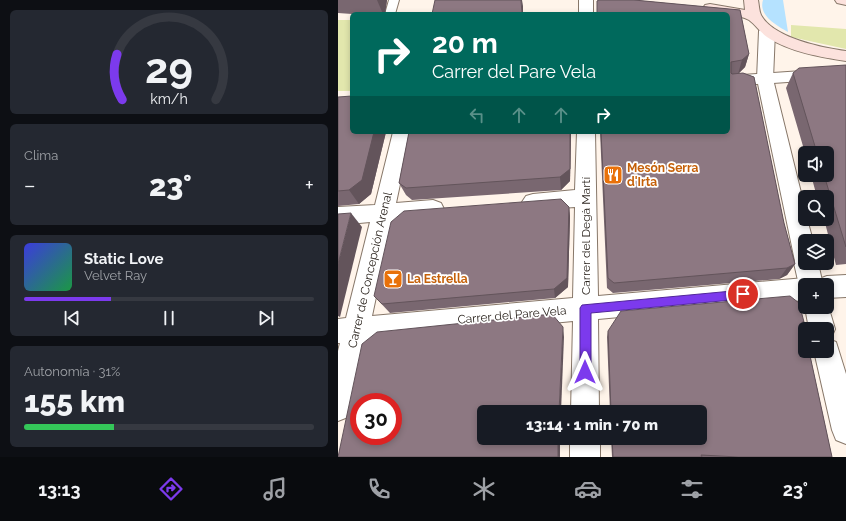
<!DOCTYPE html>
<html lang="es">
<meta charset="utf-8">
<style>
:root{--surface:#171b24;--page:#242831;--text:#f1f3f6;--muted:#9ea1a6;--line:#363941;--accent:#7c3aed}
body{margin:0;font-family:Raleway,sans-serif;background:var(--page);color:var(--text);height:100vh;display:flex;flex-direction:column;font-size:15px;white-space:nowrap}
*{box-sizing:border-box;margin:0}
p{font-size:13px;color:var(--muted)}
.icon{flex:none;width:22px;height:22px;fill:none;stroke:currentColor;stroke-width:2;stroke-linecap:round;stroke-linejoin:round}
.map{position:relative;flex:1;overflow:hidden}
.sheet{display:flex;flex-direction:column;gap:10px;padding:10px;background:#0d0f14;width:338px}
.sheet>*{flex:none}
.guide{position:absolute;left:12px;top:12px;width:380px;height:122px;border-radius:6px;box-shadow:0 2px 6px #0003;background:#00695c;color:#fff;overflow:hidden}
.tools{position:absolute;left:460px;top:146px;display:grid;gap:8px}
.tools a{display:grid;place-items:center;width:36px;height:36px;border-radius:6px;background:var(--surface);box-shadow:0 2px 6px #0003;font-size:20px}
.speed{position:absolute;left:12px;top:393px;display:flex;gap:8px;font-size:20px;font-weight:700;text-align:center}
.speed>*{display:grid;place-content:center;width:52px;height:52px;border-radius:50%;background:var(--surface);box-shadow:0 2px 6px #0003;line-height:1}
.speed .limit{border:6px solid #d22;background:#fff;color:#111}
.pin{position:absolute;display:grid;place-items:center;width:34px;height:34px;color:#fff;margin:-17px;border:2px solid #fff;border-radius:50%;box-shadow:0 1px 4px #0007}
.me{position:absolute;width:44px;margin:-22px;rotate:0deg;stroke-linejoin:round;filter:drop-shadow(0 0 3px #0008)}
.turn{display:flex;align-items:center;gap:14px;height:84px;padding:0 16px;font-size:18px}
.turn .icon{width:52px;height:52px;stroke-width:2.5}
.turn b{display:block;font-size:28px;line-height:34px}
.lanes{display:flex;align-items:center;height:38px;padding:0 16px;background:#0003;justify-content:center;gap:20px;direction:ltr}
.lanes .off{opacity:.35}
.big{font-size:30px;font-weight:800;line-height:1.1}
.sheet .widget{flex:1;display:flex;flex-direction:column;justify-content:center;gap:6px;min-width:0;padding:0 14px;border-radius:6px;background:var(--page)}
.sheet .dial{align-items:center;gap:0}
.dial svg{height:104px;overflow:visible;fill:none;stroke:var(--line);stroke-width:7;stroke-linecap:round;text-anchor:middle}
.dial text{fill:var(--text);stroke:none}
.song{display:flex;align-items:center;gap:12px}
.cover{width:48px;height:48px;border-radius:6px;background:linear-gradient(135deg,hsl(240 70% 55%),hsl(140 70% 35%))}
.played{height:4px;border-radius:2px;background:linear-gradient(90deg,var(--accent) 30%,var(--line) 30%)}
.keys{display:flex;justify-content:space-around;direction:ltr}
.heat{display:flex;justify-content:space-between;align-items:center;font-size:22px;direction:ltr}
.charge{height:6px;border-radius:3px;background:linear-gradient(90deg,#34c759 31%,var(--line) 0)}
.trip{position:absolute;left:139px;top:405px;width:230px;height:40px;border-radius:6px;background:var(--surface);box-shadow:0 2px 6px #0003;font-weight:800;line-height:40px;text-align:center}
.dock{display:flex;height:64px;justify-content:space-around;align-items:center;background:#090b0e;color:var(--muted)}
.dock .icon{width:28px;height:28px}
.dock .on{color:var(--accent)}
.dock b{font-size:18px;color:var(--text)}
main{display:flex;flex:1;min-height:0}
.map>svg:first-child{display:block}
</style>
<main>
<section class="sheet">
<div class="widget dial"><svg viewBox="0 0 100 80">
<path d="M14 69A42 42 0 1 1 86 69"/>
<path d="M14 69A42 42 0 0 1 10 34" stroke="#7c3aed"/>
<text x="50" y="56" font-size="32" font-weight="700">29</text>
<text x="50" y="72" font-size="11">km/h</text>
</svg></div>
<div class="widget"><p>Clima</p>
<div class="heat"><a>−</a><b class="big">23°</b><a>+</a></div>
</div>
<div class="widget">
<div class="song"><i class="cover"></i><div><b>Static Love</b><p>Velvet Ray</p></div></div>
<div class="played"></div>
<div class="keys"><svg class="icon" aria-label="previous" viewBox="0 0 24 24"><path d="M18 5L8 12l10 7zM5 5v14"/></svg><svg class="icon" aria-label="pause" viewBox="0 0 24 24"><path d="M8 5v14M16 5v14"/></svg><svg class="icon" aria-label="next" viewBox="0 0 24 24"><path d="M6 5l10 7-10 7zM19 5v14"/></svg></div>
</div>
<div class="widget"><p>Autonomía · 31%</p><b class="big">155 km</b><div class="charge"></div></div>
</section>
<div class="map">
<svg width="508" height="457" viewBox="0 0 508 457">
<rect width="100%" height="100%" fill="#fff4ea"/>
<g fill="#e2e7ad">
<rect x="0" y="20" width="14" height="71"/>
<path d="M453,25L508,29V49L453,37Z"/>
</g>
<path fill="#b5e2ff" d="M425,0H445L450,32C440,26 420,16 425,0Z"/>
<g fill="none" stroke-linecap="round" stroke-linejoin="round">
<defs>
<path id="pedestrian" d="M51,0H61L57,14H47Z"/>
<g id="minor">
<rect x="241" y="0" width="14" height="14"/>
<path d="M508,68V78L390,86V76Z"/>
<path d="M55,132H73L58,203L95,200L103,203L106,209L103,215L95,218L54,221L34,316L235,298L237,207L195,210L188,208L184,202L188,196L195,194L237,190L239,132H257L260,296L467,278L475,281L477,285H467V300L260,319L261,412H233L235,321L28,341L14,407L10,417L0,421V351L2,343H0V319L8,318L32,222L0,225V207L37,205Z"/>
<path d="M508,275V297L489,298V285H478L481,279L489,276Z"/>
<rect x="232" y="438" width="30" height="19"/>
</g>
<g id="tertiary">
<path d="M429,26L434,28L437,31L435,79L467,209V219H469L475,241H467V263H480L485,285H467V294L465,293L461,285L456,263L457,261L419,79L421,31L424,28Z"/>
<path d="M489,302L497,329L493,338L490,339L498,342L508,374V444L498,440L494,430L476,351H489V329H471L467,307H489Z"/>
</g>
<g id="secondary">
<path d="M406,0H420C421,5 421,11 423,15C435,38 485,48 508,51V61C482,57 452,52 429,37C422,32 418,25 411,20C401,14 379,14 367,11L365,8L367,5L372,4L407,10Z"/>
<path d="M497,0H508V5L499,3Z"/>
</g>
</defs>
<use href="#pedestrian" stroke="#877769" stroke-width="2"/>
<use href="#minor" stroke="#877769" stroke-width="2"/>
<use href="#tertiary" stroke="#877769" stroke-width="2"/>
<use href="#secondary" stroke="#877769" stroke-width="2"/>
<use href="#pedestrian" fill="#fff" fill-rule="evenodd"/>
<use href="#minor" fill="#fff" fill-rule="evenodd"/>
<use href="#tertiary" fill="#fff" fill-rule="evenodd"/>
<use href="#secondary" fill="#fce2dd" fill-rule="evenodd"/>
</g>
<g fill="#796770">
<path d="M0,0H49L47,14H14L0,13Z"/>
<path d="M261,0H296L402,10L411,54L407,67L400,74L405,73L416,77L446,223L457,264L449,275L441,279L275,293L269,288L262,132H390V14H259V1Z"/>
<path d="M508,65V264L498,265L486,219H489V197H479L473,175H489V153H467L448,88L455,73Z"/>
<path d="M0,97L14,132H48L33,194L21,204L0,206Z"/>
<path d="M71,132H233L232,181L223,190L74,200L68,195L61,183Z"/>
<path d="M231,207L232,217L230,287L217,298L52,313L36,296Z"/>
<path d="M466,322L465,323L494,457H274L273,438H362V412H272L269,337L270,331Z"/>
</g>
<g fill="#63545b">
<path d="M39,0H49L47,14H45Z"/>
<path d="M183,0H184L185,6V14H184Z"/>
<path d="M411,54L407,67L400,74L404,60Z"/>
<path d="M36,132H48L33,194L21,204L11,190Z"/>
<path d="M232,132H233L232,181L223,190L222,177Z"/>
<path d="M231,207L232,217L230,287L217,298L216,289Z"/>
<path d="M13,213L24,227L2,317L0,316V264Z"/>
<path d="M457,264L449,275L441,279L449,268Z"/>
<path d="M225,327L226,337L223,412H221Z"/>
<rect x="220" y="438" width="2" height="19"/>
</g>
<g fill="#8d7882" stroke="#63545b" fill-rule="evenodd">
<path d="M97,0H183L184,14H94Z"/>
<path d="M261,0H296L402,10L411,54L404,60L393,62V73L394,74L405,73L416,77L446,223L457,264L449,268L276,283L270,278L263,132H390V14H259V1Z"/>
<path d="M508,65V247L486,175H489V153H479L455,73L461,68Z"/>
<path d="M14,96V132H36L24,180L11,190L0,191V97Z"/>
<path d="M71,132H232V169L222,177L68,188L61,183Z"/>
<path d="M223,199L231,207L229,278L216,289L44,304L36,296L53,222L66,211Z"/>
<path d="M13,213L0,264V214Z"/>
<path d="M452,296L461,303L466,322L465,321L467,333V351H471L494,457H400L363,455L364,457H275L274,438H362V412H273L270,331L283,311Z"/>
<path d="M214,314L225,327L221,412H146V438H220V457H0L24,344L39,332ZM21,402H55V436H21Z"/>
</g>
<path fill="#7c3aed" stroke="#51269a" d="M405,290L409,291L410,294L409,298L405,299L253,313V372L251,376L247,378L243,376L242,372V308L244,305Z"/>
<defs>
<symbol id="restaurant-square" viewBox="-11 -11 22 22"><rect x="-9" y="-9" width="18" height="18" rx="4" fill="#e8710a" stroke="#fff"/><path d="M-5-6h1v4h1v-4h1v4h1v-4h1v5L-1.5 .5V6h-2V.5L-5-1ZM5-6V6H3V1.5H1.5Q1.5-4 5-6Z" fill="#fff"/></symbol>
<symbol id="bar-square" viewBox="-11 -11 22 22"><rect x="-9" y="-9" width="18" height="18" rx="4" fill="#e8710a" stroke="#fff"/><path d="M-6-5H6L.8 .8V4.5H3.5V6h-7V4.5H-.8V.8Z" fill="#fff"/></symbol>
</defs>
<g fill-rule="evenodd">
<use href="#restaurant-square" x="264" y="164" width="22" height="22"/>
<use href="#bar-square" x="44" y="268" width="22" height="22"/>
</g>
<g text-anchor="middle" stroke-width="3.5" stroke-linejoin="round" paint-order="stroke">
<g font-size="12" font-weight="bold" fill="#c56008" stroke="#fff" text-anchor="start">
<text x="289" y="172">Mesón Serra<tspan x="289" dy="14">d'Irta</tspan></text>
<text x="69" y="283">La Estrella</text>
</g>
<g font-size="12" fill="#2c251f" stroke="#fff">
<text transform="translate(248 236) rotate(-90)" y="4">Carrer del Degà Martí</text>
<text transform="translate(32 270) rotate(-77)" y="4">Carrer de Concepción Arenal</text>
<text transform="translate(174 315) rotate(-5)" y="4">Carrer del Pare Vela</text>
</g>
</g>
</svg>
<div class="tools">
<a><svg class="icon" aria-label="sound" viewBox="0 0 24 24"><path d="M4 9h4l5-4v14l-5-4H4zM17 9q2 3 0 6"/></svg></a>
<a><svg class="icon" aria-label="search" viewBox="0 0 24 24"><circle cx="10" cy="10" r="6"/><path d="M15 15l6 6"/></svg></a>
<a><svg class="icon" aria-label="layers" viewBox="0 0 24 24"><path d="M12 4l9 5-9 5-9-5zM3 14l9 5 9-5"/></svg></a>
<a>+</a>
<a>−</a>
</div>
<div class="speed"><div class="limit">30</div></div>
<div class="pin" style="left:405px;top:294px;background:#d93025"><svg class="icon" aria-label="arrive" viewBox="0 0 24 24"><path d="M6 21V4h12l-3 4 3 4H6"/></svg></div>
<svg class="me" style="left:247px;top:372px" viewBox="-20 -20 40 40"><path d="M0-17L14 15 0 8-14 15z" fill="#7c3aed" stroke="#fff" stroke-width="4"/></svg>
<div class="trip">13:14 · 1 min · 70 m</div>
<div class="guide">
<div class="turn"><svg class="icon" aria-label="right" viewBox="0 0 24 24"><path d="M7 20v-9h11M14 6l5 5-5 5"/></svg><div><b>20 m</b>Carrer del Pare Vela</div></div>
<div class="lanes"><svg class="icon off" aria-label="left" viewBox="0 0 24 24"><path d="M17 20v-9H6M10 6l-5 5 5 5"/></svg><svg class="icon off" aria-label="ahead" viewBox="0 0 24 24"><path d="M12 20V5M6 11l6-6 6 6"/></svg><svg class="icon off" aria-label="ahead" viewBox="0 0 24 24"><path d="M12 20V5M6 11l6-6 6 6"/></svg><svg class="icon" aria-label="right" viewBox="0 0 24 24"><path d="M7 20v-9h11M14 6l5 5-5 5"/></svg></div>
</div>
</div>
</main>
<nav class="dock">
<b>13:13</b>
<svg class="icon on" aria-label="directions" viewBox="0 0 24 24"><path d="M12 3l9 9-9 9-9-9zM9 14v-3h6M13 9l2 2-2 2"/></svg>
<svg class="icon" aria-label="music" viewBox="0 0 24 24"><path d="M9 18V5l10-2v13"/><circle cx="6" cy="18" r="3"/><circle cx="16" cy="16" r="3"/></svg>
<svg class="icon" aria-label="phone" viewBox="0 0 24 24"><path d="M5 4h4l2 5-3 2q2 4 5 5l2-3 5 2v4C11 20 4 13 5 4z"/></svg>
<svg class="icon" aria-label="climate" viewBox="0 0 24 24"><path d="M12 3v18M4 7l16 10M4 17L20 7"/></svg>
<svg class="icon" aria-label="car" viewBox="0 0 24 24"><path d="M5 17H2v-5l4-1 3-4h7l3 4 3 1v5h-3M9 17h6M6 11h13"/><circle cx="7" cy="17" r="2"/><circle cx="17" cy="17" r="2"/></svg>
<svg class="icon" aria-label="filters" viewBox="0 0 24 24"><path d="M4 7h16M4 17h16"/><circle cx="9" cy="7" r="2"/><circle cx="15" cy="17" r="2"/></svg>
<b>23°</b>
</nav>
